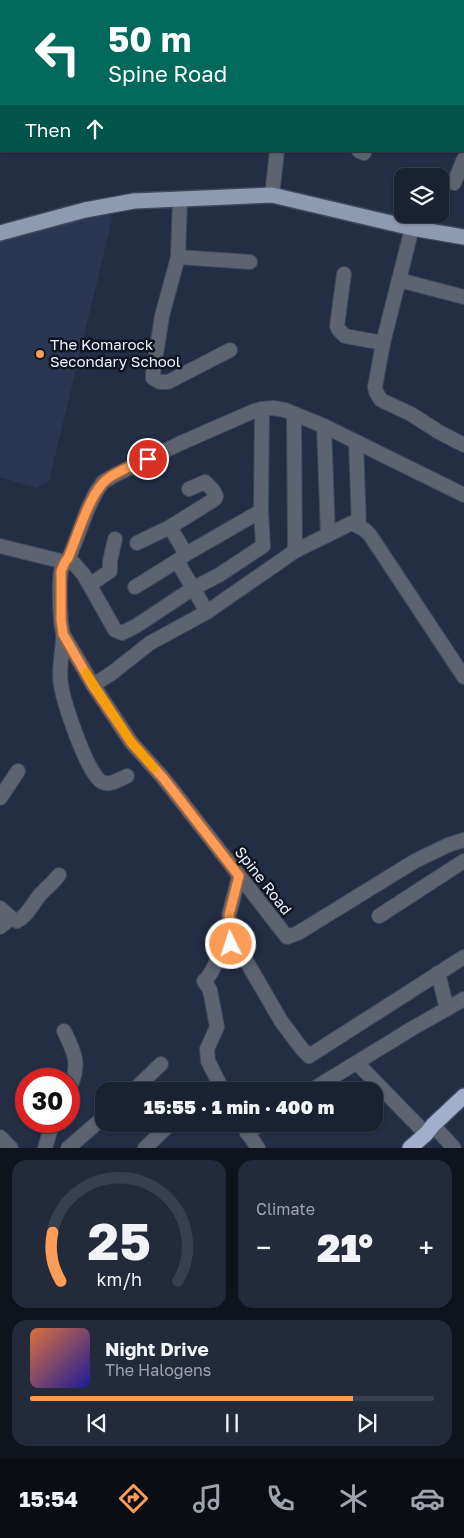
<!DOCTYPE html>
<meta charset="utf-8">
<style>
:root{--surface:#1a2232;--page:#232a3a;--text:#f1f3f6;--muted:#9fa4ac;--line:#383f4d;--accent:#fd9c56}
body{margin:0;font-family:"Golos Text",sans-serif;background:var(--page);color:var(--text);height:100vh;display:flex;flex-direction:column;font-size:19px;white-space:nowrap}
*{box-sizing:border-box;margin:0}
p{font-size:16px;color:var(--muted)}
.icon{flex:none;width:28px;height:28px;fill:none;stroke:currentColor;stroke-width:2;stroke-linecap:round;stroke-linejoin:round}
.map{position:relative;height:1148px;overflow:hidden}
.sheet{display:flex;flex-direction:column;gap:12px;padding:12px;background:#0e131c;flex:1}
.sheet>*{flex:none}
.top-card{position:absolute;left:0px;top:0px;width:465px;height:152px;box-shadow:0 1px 4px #0004,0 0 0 1px var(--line);background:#00695c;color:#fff;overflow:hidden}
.buttons{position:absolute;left:394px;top:168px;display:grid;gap:10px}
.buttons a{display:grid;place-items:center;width:55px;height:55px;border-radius:10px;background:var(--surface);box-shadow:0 1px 4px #0004,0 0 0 1px var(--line);font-size:25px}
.speed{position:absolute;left:15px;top:1068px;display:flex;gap:10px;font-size:25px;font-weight:700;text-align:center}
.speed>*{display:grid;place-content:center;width:65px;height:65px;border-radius:50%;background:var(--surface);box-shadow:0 1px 4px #0004,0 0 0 1px var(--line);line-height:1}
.speed .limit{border:8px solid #d22;background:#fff;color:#111}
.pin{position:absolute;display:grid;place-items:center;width:42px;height:42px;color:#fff;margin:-21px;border:2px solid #fff;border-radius:50%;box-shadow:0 1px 5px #0007}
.me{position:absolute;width:55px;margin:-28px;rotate:356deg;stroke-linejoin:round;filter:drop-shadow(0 0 4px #0008)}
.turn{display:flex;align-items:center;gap:18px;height:105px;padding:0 25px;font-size:22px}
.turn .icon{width:65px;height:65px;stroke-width:2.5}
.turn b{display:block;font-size:35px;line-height:42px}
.then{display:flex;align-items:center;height:48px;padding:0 25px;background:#0003;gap:10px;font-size:19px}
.big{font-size:38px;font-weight:800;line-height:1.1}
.sheet .tile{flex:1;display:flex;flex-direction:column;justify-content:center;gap:8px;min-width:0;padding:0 18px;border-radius:15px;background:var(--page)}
.sheet .dial{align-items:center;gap:0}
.dial svg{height:130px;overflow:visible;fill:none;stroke:var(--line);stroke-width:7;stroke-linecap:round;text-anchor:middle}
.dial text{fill:var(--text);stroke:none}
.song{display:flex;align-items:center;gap:15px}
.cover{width:60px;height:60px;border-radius:8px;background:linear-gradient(135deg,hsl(20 70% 55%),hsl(240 70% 35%))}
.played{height:5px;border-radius:2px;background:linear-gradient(90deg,var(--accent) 80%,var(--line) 80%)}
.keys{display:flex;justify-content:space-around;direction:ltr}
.heat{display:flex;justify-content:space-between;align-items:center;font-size:28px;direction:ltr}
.sheet .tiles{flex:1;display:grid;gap:12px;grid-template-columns:1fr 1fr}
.tile:last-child{grid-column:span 2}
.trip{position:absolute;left:95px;top:1082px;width:288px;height:50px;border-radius:15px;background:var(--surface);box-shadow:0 1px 4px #0004,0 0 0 1px var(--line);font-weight:800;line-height:50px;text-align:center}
.dock{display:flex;height:80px;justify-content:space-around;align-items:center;background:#0a0e14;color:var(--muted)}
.dock .icon{width:35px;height:35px}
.dock .current{color:var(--accent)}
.dock b{font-size:22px;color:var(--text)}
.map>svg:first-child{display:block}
</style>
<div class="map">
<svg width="464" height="1148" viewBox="0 0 464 1148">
<rect width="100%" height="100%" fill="#232d43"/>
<path fill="#2a3652" d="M115,207L49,481L36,488L0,477V230Z"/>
<path fill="#3f4d6a" d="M0,0H43L44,1H1V141H0Z"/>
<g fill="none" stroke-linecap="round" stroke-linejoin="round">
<defs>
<g id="minor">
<path d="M298,0L304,1"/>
<path d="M359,151L364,153"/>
<path d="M454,183L464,159"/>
<path d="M272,195L277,151"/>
<path d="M180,199L178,257L162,316L153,373V378L160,382H168L230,350"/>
<path d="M412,228L383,343L375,387L376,392L381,400L411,414L439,432L464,445"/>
<path d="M178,257L250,262"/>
<path d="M344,274L337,326L339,330L345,336L383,343"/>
<path d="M399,280L464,297"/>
<path d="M294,414L295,551"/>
<path d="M324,426L328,535"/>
<path d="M356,442L359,526"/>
<path d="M137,543L170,527"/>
<path d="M0,546L65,562"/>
<path d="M186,554L170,527L215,499L216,496L213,490L205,482L189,489"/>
<path d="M69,558L84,575L89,584L97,580L110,571V561L115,539"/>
<path d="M177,561L186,554L261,511L262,409"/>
<path d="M89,584L115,630L122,633L136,626L192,589L219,575L263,546L261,511"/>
<path d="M135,587L177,561L207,612"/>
<path d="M63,634L93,685L131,742L164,779L287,937L298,933L415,861L448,845L464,840"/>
<path d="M93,685L112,673L150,643L207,612L295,551L352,523L365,530L370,535L464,677"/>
<path d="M127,776C120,779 110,786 102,782C87,774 64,703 61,685C58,669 63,652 63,636C63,631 61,626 61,621C60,610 59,581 61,571C62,566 65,562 69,558L87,511L96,492L103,482L115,475L181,443L254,411L262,409L273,408L285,410L324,426L464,495"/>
<path d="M0,798L18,771"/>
<path d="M239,876L229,915L230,926L233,938L281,1021L302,1049L309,1056L464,957"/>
<path d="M0,908L11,918L0,927"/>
<path d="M379,916L464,861"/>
<path d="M11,918L17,921C27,916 32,905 39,896C45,889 53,883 59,875"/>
<path d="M438,973L447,1009"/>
<path d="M64,1031C75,1053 81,1065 69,1089"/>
<path d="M357,1063L426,1134"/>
<path d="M133,1091L161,1064"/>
<path d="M223,1091L208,1061L207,1049L217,1027L210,990L204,981C211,975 218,961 218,952L231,944L233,938"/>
<path d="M310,1091L413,1028L464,999"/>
<path d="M242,1124L258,1148"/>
<path d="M433,1125L454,1148"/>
<path d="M247,1133L261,1124"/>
<path d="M0,1137L11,1148"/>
<path d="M45,1148L53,1121"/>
<path d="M68,1148L104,1117"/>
<path d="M145,1148L170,1124"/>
</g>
<path id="major" d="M0,233L85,210L134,201L272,195L412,228L464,237"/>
<path id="highway" d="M410,1148L426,1134L433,1125L464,1096"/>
</defs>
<use href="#minor" stroke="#3f495d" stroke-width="16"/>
<use href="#major" stroke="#3f495d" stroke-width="18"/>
<use href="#highway" stroke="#3f495d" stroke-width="18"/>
<use href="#minor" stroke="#5e646f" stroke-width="14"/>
<use href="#major" stroke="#8e9ab1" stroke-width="15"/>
<use href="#highway" stroke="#a1afca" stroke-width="15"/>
</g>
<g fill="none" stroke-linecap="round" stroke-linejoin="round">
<defs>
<path id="route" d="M148,459C135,465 113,472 103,483C88,499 77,537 68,558L65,562L61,571V620L63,634L93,686L131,742L164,779L239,876L229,915L230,926L233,938L231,944"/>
</defs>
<use href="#route" stroke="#a46538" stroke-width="12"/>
<use href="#route" stroke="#fd9c56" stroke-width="9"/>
<path stroke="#f59e0b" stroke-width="9" d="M86,673L131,742L154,768"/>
</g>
<circle fill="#fd9c56" stroke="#11151f" stroke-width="2" cx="40" cy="354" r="5"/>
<g text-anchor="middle" stroke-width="5" stroke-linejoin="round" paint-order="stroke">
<g font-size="15" fill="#ecf2fe" stroke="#11151f" text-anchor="start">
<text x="50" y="350">The Komarock<tspan x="50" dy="17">Secondary School</tspan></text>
</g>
<g font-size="15" fill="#ecf2fe" stroke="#11151f">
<text transform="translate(263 881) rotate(52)" y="5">Spine Road</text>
</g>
</g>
</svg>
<div class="buttons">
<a><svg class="icon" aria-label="layers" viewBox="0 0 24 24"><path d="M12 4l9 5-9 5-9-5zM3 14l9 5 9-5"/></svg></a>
</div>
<div class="speed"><div class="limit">30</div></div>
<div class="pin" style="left:148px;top:459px;background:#d93025"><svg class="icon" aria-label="arrive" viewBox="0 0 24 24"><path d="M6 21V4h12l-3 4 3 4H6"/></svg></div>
<svg class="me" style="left:231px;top:944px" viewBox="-20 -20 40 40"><circle r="17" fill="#fd9c56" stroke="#fff" stroke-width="3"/><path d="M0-11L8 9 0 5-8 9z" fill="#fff"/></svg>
<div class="trip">15:55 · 1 min · 400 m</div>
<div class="top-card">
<div class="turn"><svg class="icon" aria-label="left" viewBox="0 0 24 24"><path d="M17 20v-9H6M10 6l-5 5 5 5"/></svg><div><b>50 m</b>Spine Road</div></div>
<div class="then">Then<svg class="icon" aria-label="ahead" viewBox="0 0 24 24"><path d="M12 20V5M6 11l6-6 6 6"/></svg></div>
</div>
</div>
<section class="sheet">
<div class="tiles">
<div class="tile dial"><svg viewBox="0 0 100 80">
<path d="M14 69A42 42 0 1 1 86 69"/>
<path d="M14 69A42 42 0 0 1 9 39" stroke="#fd9c56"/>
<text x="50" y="56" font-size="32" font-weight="700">25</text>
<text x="50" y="72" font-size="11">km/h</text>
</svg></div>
<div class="tile"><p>Climate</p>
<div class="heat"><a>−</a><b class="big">21°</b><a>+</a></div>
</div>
<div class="tile">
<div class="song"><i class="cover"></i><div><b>Night Drive</b><p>The Halogens</p></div></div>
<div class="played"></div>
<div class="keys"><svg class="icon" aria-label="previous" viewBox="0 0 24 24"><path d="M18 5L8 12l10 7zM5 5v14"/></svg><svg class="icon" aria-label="pause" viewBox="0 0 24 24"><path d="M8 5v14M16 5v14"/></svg><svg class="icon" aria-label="next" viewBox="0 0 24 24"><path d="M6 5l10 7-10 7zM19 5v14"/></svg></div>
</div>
</div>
</section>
<nav class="dock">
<b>15:54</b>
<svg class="icon current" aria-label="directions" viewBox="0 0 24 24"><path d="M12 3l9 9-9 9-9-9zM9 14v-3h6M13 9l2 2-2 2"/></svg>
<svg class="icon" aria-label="music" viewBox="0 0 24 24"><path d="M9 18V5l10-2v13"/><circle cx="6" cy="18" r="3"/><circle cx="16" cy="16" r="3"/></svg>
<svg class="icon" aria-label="phone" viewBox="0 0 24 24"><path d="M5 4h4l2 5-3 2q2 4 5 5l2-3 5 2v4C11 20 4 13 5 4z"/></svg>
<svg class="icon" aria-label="climate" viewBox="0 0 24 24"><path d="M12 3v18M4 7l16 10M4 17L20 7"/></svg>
<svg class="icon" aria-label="car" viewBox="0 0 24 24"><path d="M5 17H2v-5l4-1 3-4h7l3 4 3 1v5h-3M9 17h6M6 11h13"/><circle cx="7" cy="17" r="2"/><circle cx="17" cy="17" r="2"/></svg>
</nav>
